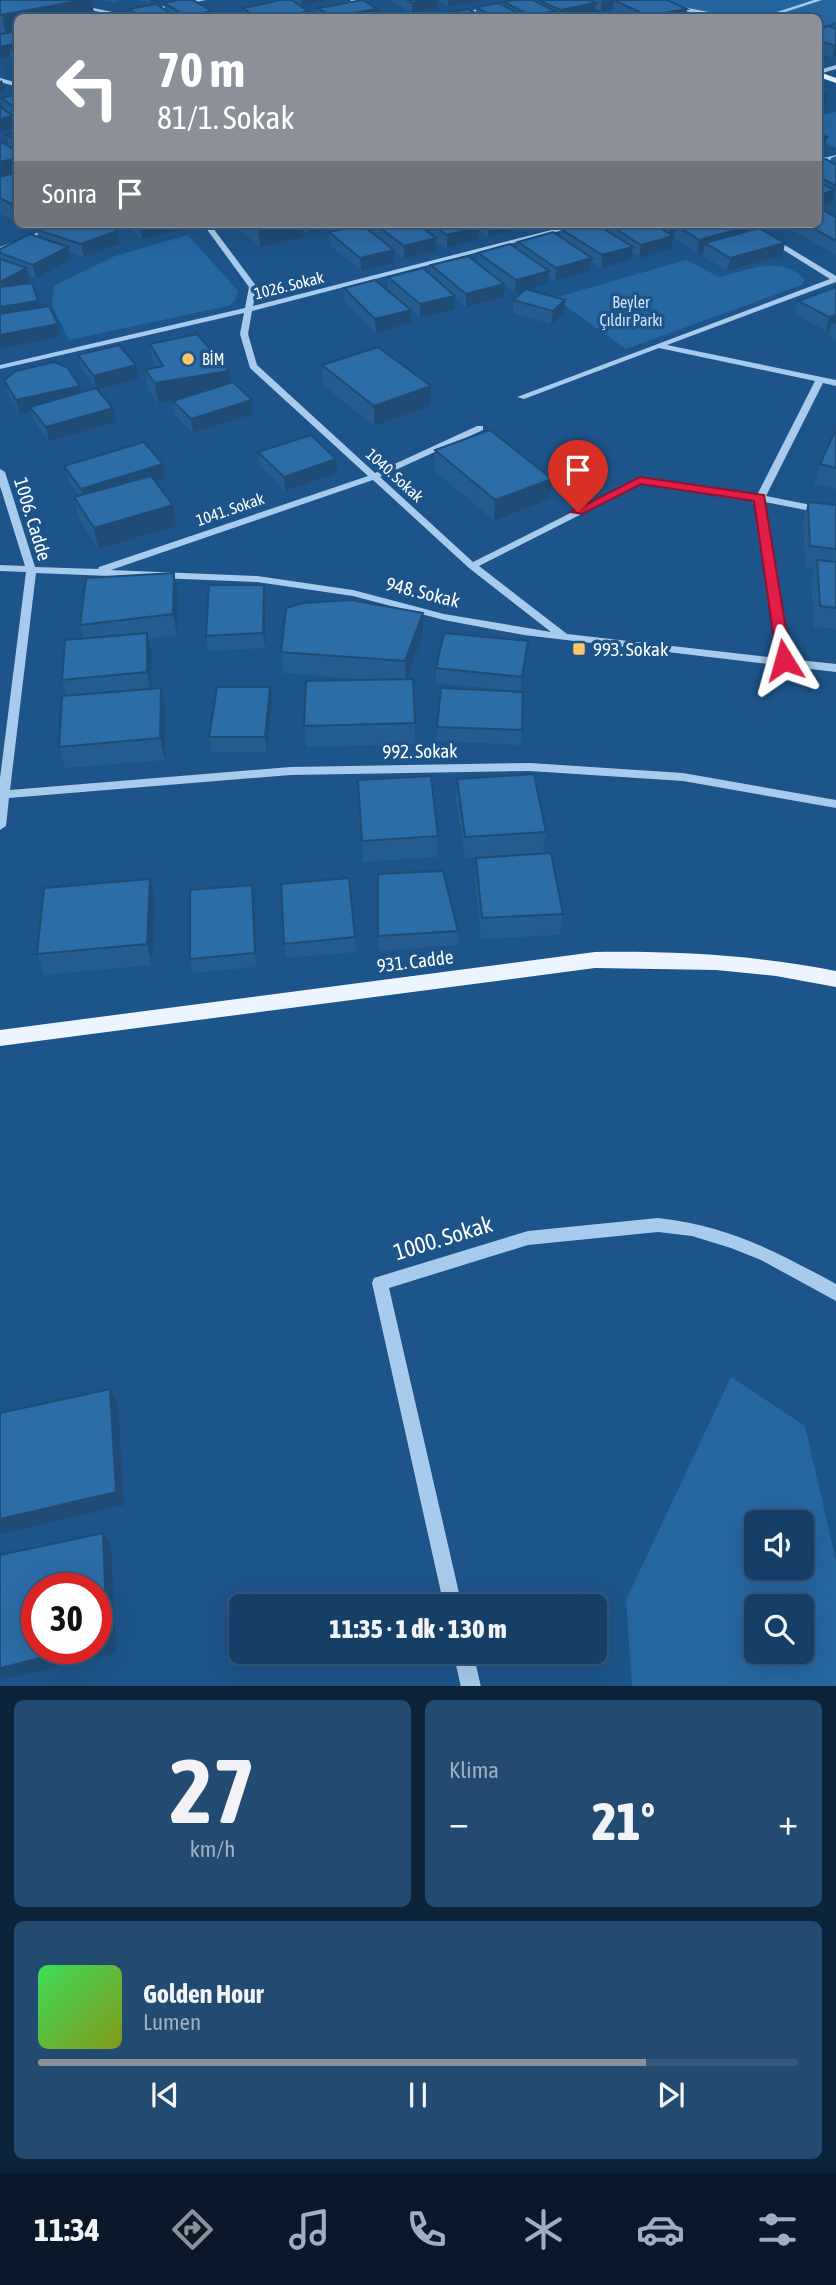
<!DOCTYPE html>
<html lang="tr">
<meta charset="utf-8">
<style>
:root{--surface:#163f67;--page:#234a70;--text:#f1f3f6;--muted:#9eafc0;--line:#35587b;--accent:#8c9099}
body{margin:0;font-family:"Asap Condensed",sans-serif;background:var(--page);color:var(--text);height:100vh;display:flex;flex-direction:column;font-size:26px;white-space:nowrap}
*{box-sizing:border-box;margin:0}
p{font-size:23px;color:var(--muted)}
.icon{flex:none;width:38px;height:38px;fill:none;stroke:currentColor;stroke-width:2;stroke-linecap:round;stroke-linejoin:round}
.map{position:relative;height:1686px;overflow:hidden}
.side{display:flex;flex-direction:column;gap:14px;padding:14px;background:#0c2339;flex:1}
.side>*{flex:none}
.guide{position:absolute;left:14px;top:14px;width:808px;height:214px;border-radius:10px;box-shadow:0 7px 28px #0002,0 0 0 2px var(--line);background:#8c9099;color:#fff;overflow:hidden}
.fabs{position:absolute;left:744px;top:1510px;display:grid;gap:14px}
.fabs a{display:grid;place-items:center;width:70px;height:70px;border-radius:10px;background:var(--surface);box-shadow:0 7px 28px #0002,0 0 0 2px var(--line);font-size:35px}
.speed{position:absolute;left:21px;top:1573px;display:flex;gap:14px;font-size:35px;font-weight:700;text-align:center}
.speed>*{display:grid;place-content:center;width:91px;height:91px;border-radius:50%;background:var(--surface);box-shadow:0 7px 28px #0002,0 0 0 2px var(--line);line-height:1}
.speed .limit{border:10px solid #d22;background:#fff;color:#111}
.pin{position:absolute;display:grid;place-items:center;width:60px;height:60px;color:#fff;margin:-72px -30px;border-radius:50% 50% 50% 0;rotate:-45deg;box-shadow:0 0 7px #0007}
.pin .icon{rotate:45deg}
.me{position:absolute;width:77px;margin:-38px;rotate:352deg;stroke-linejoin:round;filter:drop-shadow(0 0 5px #0008)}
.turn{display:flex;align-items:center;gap:24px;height:147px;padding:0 28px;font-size:32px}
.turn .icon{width:91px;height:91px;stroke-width:2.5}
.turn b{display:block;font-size:49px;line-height:60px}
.then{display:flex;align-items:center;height:66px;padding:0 28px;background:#0003;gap:14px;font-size:26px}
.big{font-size:52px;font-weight:800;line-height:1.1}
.side .card{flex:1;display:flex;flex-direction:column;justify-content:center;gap:10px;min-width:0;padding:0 24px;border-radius:10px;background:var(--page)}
.side .dial{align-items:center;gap:0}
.dial b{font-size:91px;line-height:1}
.song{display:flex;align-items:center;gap:21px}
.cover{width:84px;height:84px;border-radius:10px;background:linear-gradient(135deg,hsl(130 70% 55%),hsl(70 70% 35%))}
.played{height:7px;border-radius:4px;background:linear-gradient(90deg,var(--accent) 80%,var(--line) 80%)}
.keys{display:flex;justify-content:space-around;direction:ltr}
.heat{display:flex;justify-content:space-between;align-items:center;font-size:38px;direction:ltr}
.side .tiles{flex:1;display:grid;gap:14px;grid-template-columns:1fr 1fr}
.card:last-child{grid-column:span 2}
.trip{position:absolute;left:229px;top:1594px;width:378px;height:70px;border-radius:10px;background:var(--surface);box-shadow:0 7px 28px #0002,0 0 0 2px var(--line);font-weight:800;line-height:70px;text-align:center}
.tab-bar{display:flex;height:112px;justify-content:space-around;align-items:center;background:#091929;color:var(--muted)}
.tab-bar .icon{width:49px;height:49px}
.tab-bar .selected{color:var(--accent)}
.tab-bar b{font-size:32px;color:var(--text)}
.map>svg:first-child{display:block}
</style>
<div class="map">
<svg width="836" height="1687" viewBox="0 0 836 1687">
<rect width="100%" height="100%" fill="#1d5489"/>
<g fill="#2667a2" fill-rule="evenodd">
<path d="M660,0H836V22L819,28V18L701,17Z"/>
<path d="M836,112V148L819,140V116Z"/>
<path d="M188,235L238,291L235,301L228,306L69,340L52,305L54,286L115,256Z"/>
<path d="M686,260L719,277C748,270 782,254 805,280L802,285L626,349L554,298Z"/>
<path d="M731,1377L805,1426L836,1561V1686H632L626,1600ZM802,1522V1568H756V1522ZM802,1606V1652H756V1606Z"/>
</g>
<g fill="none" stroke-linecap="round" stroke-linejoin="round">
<g fill="#a7cbec" fill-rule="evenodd">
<path d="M45,0H56L126,15L123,17Z"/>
<path d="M195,0H206L148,12L145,10Z"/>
<path d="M350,0H356L383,18H377Z"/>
<path d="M524,0H535L445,18H432Z"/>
<path d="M814,0H822L767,18H758Z"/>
<path d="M672,5L730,16L732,18H719L670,8Z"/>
<path d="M836,65V69L819,74V70Z"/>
<path d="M0,78L18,83V87L0,82Z"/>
<path d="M836,155V159L819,163V159Z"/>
<path d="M60,224H69L0,251V247Z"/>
<path d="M203,224H210L257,287L253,306L575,224H586L252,311L248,334L257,365L375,473L477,426H483V430L380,477L473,562L640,478L757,495L815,381L659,348L524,399L517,397L830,279L742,224H750L836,276V282L667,345L836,380V386L823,383L766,496L836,510V516L765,502L789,659L836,664V672L524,635L444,620L353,596L257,582L36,573L10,790L291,767L530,763L683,773L836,800V808L683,781L530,771L291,775L9,798L6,826L0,830V778L26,572L0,571V565L25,566L0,486V469L5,472L35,567L98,569L99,567L368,476L250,368L240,334L244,313L0,369V365L245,308L249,287ZM373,480L469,568L551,632L444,614L353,590L257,576L111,570ZM641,484L756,500L778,658L567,634L479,566Z"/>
<path d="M658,1218C729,1226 775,1251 836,1284V1301L761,1260L731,1248L692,1236L658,1232L528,1245L389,1288L462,1606H444L372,1283L374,1278L528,1231Z"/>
<path d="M453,1652H473L481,1687H461Z"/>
</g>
<g fill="#ecf5ff" fill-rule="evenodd">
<path d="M819,72L836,78V83L819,77Z"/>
<path d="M595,952C676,951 756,955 836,971V987L776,976L716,970L595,968L0,1046V1030Z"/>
</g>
</g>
<g fill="#265d90">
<path d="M0,0L94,14L85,18H18V64L11,59L10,56L0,58Z"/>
<path d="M98,0H119L116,3Z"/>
<path d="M136,0H165L151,3Z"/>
<path d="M281,0H330L301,6L308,11V18H244L243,8Z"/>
<path d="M389,0H484L448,7L438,1V9L412,13Z"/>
<path d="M514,0H667L686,18H616L612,16L613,9L601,12L595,10V11L611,18H446V13H476V7L504,6V2Z"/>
<path d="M164,3L212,18H92V16H130L129,9L165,10Z"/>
<path d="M318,8L377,9L378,18H318Z"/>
<path d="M834,24H836V56L832,58L819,53V29L833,28Z"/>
<path d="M18,94V120L4,109L2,98Z"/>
<path d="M18,132V170L9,147L7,135Z"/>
<path d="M836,156V200L834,198L833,203L819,206V161L830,162L831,158Z"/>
<path d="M18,172L15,222L0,214V177Z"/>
<path d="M836,217V255L790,229L791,224H819Z"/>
<path d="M125,224H183L184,229L142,239Z"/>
<path d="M233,224H340V227L309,234L302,229L303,237L260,247Z"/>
<path d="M372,224H522V228L488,237L479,231L478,240L447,248L436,241V251L404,259L394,251V263L361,271L330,245L329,232L372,233Z"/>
<path d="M600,224H752L753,230L785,243L782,256L727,271L703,256L704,251L697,253L674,238V233L670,234L671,249L639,258L632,253L631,260L601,268L591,262L590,271L555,281L549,277L548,284L528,290L564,314L551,324L513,313V300L525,290L515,293L504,285V297L466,307L455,298V309L420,318L411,310V323L376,333L344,301V288L407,306L388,290V277L430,275L431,265L477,263L478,253L517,249L518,242L560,237L561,229L599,226Z"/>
<path d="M37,230L117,231L119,244L84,257L69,252L71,260L36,278L29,276L30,281L24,284L60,337L0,349V249L38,237Z"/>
<path d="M836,287V341L829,336L830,329L826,331L795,314L798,301Z"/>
<path d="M150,344L229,371L230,383L253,414L193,433L175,415L173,401L175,400L158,403L148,389L145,370L155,367L153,364Z"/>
<path d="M78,355L138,379L97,390L116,422L49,441L34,421L31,412L19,414L8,394L4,380L80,386L81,393L96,389L81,368Z"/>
<path d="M322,365L430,406L374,426L323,385Z"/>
<path d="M836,429V489L814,484L820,464Z"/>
<path d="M435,450L550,499L494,521L434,470Z"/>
<path d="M258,452L337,473L285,491L260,466Z"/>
<path d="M64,466L165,478L155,481L173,505L176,526L98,549L79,518L74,497L79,496L68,480Z"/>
<path d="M808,502L836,505V629L814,627L811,581L815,568L805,567L803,523Z"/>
<path d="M264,585L265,600V648L208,651L206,636Z"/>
<path d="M178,594L177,635L149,639L152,654L151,689L165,709V760L65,768L59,747L66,696L62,680L84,639L80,625Z"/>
<path d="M423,613V634L407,679L415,723V744L306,747L304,726L368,680L283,673L281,652Z"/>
<path d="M528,641L521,692L436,683V668Z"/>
<path d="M270,687L272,702L267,752H212L209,737Z"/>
<path d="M437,727L522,730L520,745L437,741Z"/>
<path d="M457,779L546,832L543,853L465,858L456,800Z"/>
<path d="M358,780L438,836L437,857L363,862Z"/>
<path d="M476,858L563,914L560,935L481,939L475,879Z"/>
<path d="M150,879L155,900L152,965L44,975L37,954Z"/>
<path d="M254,899L257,967L193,973L190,959Z"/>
<path d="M458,931V945L379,951L378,936Z"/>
<path d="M355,937L356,952L286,958L284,944Z"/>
</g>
<g fill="#1f4c75">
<path d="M78,0H92L94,14L85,18H18V32L6,34L2,15Z"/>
<path d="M151,0H165L151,3Z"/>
<path d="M302,0H330L302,6Z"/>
<path d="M429,0H438V9L412,13V3Z"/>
<path d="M448,0H484L448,7Z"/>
<path d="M608,0H635H614L613,9L601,12V1Z"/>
<path d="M596,3L595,13L575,15V17L572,18H559L560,10Z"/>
<path d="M377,9L378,18H332V17Z"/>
<path d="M687,9L686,18H648V16Z"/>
<path d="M212,11V18H186V16Z"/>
<path d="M308,11V18H277Z"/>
<path d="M555,11V18H531V16Z"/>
<path d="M18,43V55L9,48L10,56L0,58V47Z"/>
<path d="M836,46V56L832,58L834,47Z"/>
<path d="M2,80L5,92L0,93V81Z"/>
<path d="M827,96L824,107L819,109V98Z"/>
<path d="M13,116L15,128L0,132V119Z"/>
<path d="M827,137L824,149L819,150V139Z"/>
<path d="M18,158V170L0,175V162Z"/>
<path d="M835,190L833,203L819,206V195Z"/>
<path d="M18,202V221L15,222L11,204Z"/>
<path d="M149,224H183L184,229L142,239L140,226Z"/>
<path d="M279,224H302L303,237L260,247L258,229Z"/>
<path d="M308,224H340V227L309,234Z"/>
<path d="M489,224H522V228L488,237Z"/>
<path d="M670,224H709L676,225L674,233L669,234Z"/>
<path d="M754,225L752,238L705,243L704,251L697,253L699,240Z"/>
<path d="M479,227L478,240L447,248V235Z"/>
<path d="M117,231L119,244L84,257L81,244Z"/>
<path d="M673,236L671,249L639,258L641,245Z"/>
<path d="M436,238V251L404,259V246Z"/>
<path d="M785,243L782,256L727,271L730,258Z"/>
<path d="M68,247L71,260L36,278L33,265Z"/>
<path d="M633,247L631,260L601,268L602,255Z"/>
<path d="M394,250V263L361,271L360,258Z"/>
<path d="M592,258L590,271L555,281L556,268Z"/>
<path d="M27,268L30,281L3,295L0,282Z"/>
<path d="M549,271L548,284L515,293L516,280Z"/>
<path d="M504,284V297L466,307V294Z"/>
<path d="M455,296V309L420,318V304Z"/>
<path d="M565,300L564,314L551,324L553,311Z"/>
<path d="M38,301L41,314L0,321V307Z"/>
<path d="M411,310V323L376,333L375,319Z"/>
<path d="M836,315V325L832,323L830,329L826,331L829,317Z"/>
<path d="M58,324L60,337L0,349V335Z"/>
<path d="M136,365L138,379L96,390L94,376Z"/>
<path d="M229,371L231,390L158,403L155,383Z"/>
<path d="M80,386L83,400L30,407L31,412L19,414L16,400Z"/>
<path d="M431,386L430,406L374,426V406Z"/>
<path d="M252,400L253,414L193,433L191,419Z"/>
<path d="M113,408L116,422L49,441L46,427Z"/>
<path d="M336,459L337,473L285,491L284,477Z"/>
<path d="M163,464L165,478L85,503L81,489Z"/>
<path d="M552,479L550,499L494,521L495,500Z"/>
<path d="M173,505L176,526L98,549L94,528Z"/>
<path d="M174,573L178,594L177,635L173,614Z"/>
<path d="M264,585L265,600V648L263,633Z"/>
<path d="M423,613V634L406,682L405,661Z"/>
<path d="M147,633L152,654L151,693L147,672Z"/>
<path d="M528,641L527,656L521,692L522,677Z"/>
<path d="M270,687L272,702L267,752L265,737Z"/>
<path d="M161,688L165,709V760L160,738Z"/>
<path d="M150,879L155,900L152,965L147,944Z"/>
<path d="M252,885L254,899L257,967L255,953Z"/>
<path d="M110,1389L118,1404L124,1505L0,1534V1519Z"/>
<path d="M103,1533L111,1545L116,1653L0,1680V1668L82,1648H96Z"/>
</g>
<g fill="#2c6ca7" stroke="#1f4c75" stroke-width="2">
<path d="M0,0H78L72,2L2,15H0Z"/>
<path d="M178,0H193L212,11L186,16L164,3Z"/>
<path d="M281,0H292L308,11L277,18H257L243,8Z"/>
<path d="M363,0L377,9L332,17L318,8Z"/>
<path d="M407,0H429L412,3Z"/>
<path d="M514,0H533L555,11L531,16L504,2Z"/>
<path d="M539,0H590L596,3L560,10Z"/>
<path d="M614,0H667L687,9L648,16Z"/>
<path d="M499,3L525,17L495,18L476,7Z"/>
<path d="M156,4L178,18H143L129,9Z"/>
<path d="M468,9L485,18H455L446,13Z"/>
<path d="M123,11L133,18H94L92,16Z"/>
<path d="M597,11L611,18H580L575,15Z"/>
<path d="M438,14L445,18H419Z"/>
<path d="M829,26L836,29V46L819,41V29Z"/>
<path d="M18,31V43L0,47V34Z"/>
<path d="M18,46V55L9,48Z"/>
<path d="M819,92L827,96L819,98Z"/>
<path d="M18,94V110L2,98Z"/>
<path d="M0,107L13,116L0,119Z"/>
<path d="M18,132V142L7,135Z"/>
<path d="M819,133L827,137L819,139Z"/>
<path d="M0,141L18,152V158L0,162Z"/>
<path d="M826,159L836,165V186L819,177V161Z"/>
<path d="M18,172V202L11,204L0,198V177Z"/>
<path d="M819,182L835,190L819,195Z"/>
<path d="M819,209H821L836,217V241L806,224H819Z"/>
<path d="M52,224H110L117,231L81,244L37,230Z"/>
<path d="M252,224H279L258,229Z"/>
<path d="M375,224H417L436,238L404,246Z"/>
<path d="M431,224H474L479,227L447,235Z"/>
<path d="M579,224H596L633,247L602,255L561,229Z"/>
<path d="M608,224H653L673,236L641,245Z"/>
<path d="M680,224H752L754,225L699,240L676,225Z"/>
<path d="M362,225L394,250L360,258L329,232Z"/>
<path d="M759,228L785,243L730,258L705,243Z"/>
<path d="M553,232L592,258L556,268L518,242Z"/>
<path d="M30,234L68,247L33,265L0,253V249Z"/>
<path d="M510,244L549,271L516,280L478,253Z"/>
<path d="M468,256L504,284L466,294L431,265Z"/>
<path d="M0,259L27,268L0,282Z"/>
<path d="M423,268L455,296L420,304L388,277Z"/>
<path d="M375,280L411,310L375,319L344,288Z"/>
<path d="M32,283L38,301L0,307V287Z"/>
<path d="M836,287V315L829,317L798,301Z"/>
<path d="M526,289L565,300L553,311L513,300Z"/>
<path d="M49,306L58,324L0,335V314Z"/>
<path d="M197,334L229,371L155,383L145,370L163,366L150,344Z"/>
<path d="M119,345L136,365L94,376L78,355Z"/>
<path d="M378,347L431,386L374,406L322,365Z"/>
<path d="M54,362L67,367L80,386L16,400L4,380L16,371Z"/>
<path d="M233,382L252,400L191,419L173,401Z"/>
<path d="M96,388L113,408L46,427L30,407Z"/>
<path d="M836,429V468L820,464Z"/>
<path d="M490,430L552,479L495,500L435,450Z"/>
<path d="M311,435L336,459L284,477L258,452Z"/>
<path d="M144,442L163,464L81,489L64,466Z"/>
<path d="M151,476L173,505L94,528L74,497Z"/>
<path d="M808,502L836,505V549L810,546Z"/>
<path d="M817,560L836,562V608L820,606Z"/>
<path d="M174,573L173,614L80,625L86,578Z"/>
<path d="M209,585H264L263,633L206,636Z"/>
<path d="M351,600L423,613L405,661L281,652L286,608L303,603Z"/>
<path d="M147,633V672L62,680L65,640Z"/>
<path d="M444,633L528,641L522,677L436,668Z"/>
<path d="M413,679L415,723L304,726L306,681Z"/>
<path d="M217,687H270L265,737H209Z"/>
<path d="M161,688L160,738L59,747L62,696Z"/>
<path d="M441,688L523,692L522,730L437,727Z"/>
<path d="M534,774L546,832L465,837L457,779Z"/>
<path d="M431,776L438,836L362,841L358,780Z"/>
<path d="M551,853L563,914L482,918L476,858Z"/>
<path d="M443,871L458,931L378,936V874Z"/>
<path d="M349,878L355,937L284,944L281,884Z"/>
<path d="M150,879L147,944L37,954L44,888Z"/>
<path d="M252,885L255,953L190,959V890Z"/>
<path d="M110,1389L116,1492L0,1519V1413Z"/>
<path d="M103,1533L107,1643L96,1645V1589H37V1648H82L0,1668V1555Z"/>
</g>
<path fill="#e11d48" stroke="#92132f" stroke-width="2" d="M640,477L764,495L791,660L789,663H779L777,660L754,501L641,484L582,514L571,512Z"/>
<g fill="#fcc565" stroke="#1d5489" stroke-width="2.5">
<circle cx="188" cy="359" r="7"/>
<rect x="572" y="642" width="14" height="14" rx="3.5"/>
</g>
<g text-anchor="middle" stroke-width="7" stroke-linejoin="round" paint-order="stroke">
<g font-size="16" fill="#fff" stroke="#1d5489">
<text transform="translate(289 285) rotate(-14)" y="6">1026. Sokak</text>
<text transform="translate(395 475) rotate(42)" y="6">1040. Sokak</text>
<text transform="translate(230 509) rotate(-19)" y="6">1041. Sokak</text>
</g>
<g font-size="16" fill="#cce4f9" stroke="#1d5489">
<text x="631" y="308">Beyler<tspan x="631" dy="18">Çıldır Parkı</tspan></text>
</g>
<g font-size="16" fill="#fff" stroke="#1d5489" text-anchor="start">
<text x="202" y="365">BİM</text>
</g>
<g font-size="19" fill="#fff" stroke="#1d5489">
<text transform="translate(33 519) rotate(73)" y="7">1006. Cadde</text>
<text transform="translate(423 592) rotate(14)" y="7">948. Sokak</text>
<text transform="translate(420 751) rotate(-1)" y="7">992. Sokak</text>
<text transform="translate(415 961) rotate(-7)" y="7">931. Cadde</text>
</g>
<g font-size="19" fill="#fff" stroke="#1d5489" text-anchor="start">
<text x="593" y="656">993. Sokak</text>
</g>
<g font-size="23" fill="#fff" stroke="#1d5489">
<text transform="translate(443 1238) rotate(-17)" y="8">1000. Sokak</text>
</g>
</g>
</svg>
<div class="fabs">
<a><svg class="icon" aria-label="sound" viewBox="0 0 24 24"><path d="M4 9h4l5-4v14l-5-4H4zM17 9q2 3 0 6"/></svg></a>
<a><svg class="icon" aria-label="search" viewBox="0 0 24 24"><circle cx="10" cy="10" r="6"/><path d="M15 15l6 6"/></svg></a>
</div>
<div class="speed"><div class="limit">30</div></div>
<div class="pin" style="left:578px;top:512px;background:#d93025"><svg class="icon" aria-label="arrive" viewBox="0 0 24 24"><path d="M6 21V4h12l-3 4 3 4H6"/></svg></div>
<svg class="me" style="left:784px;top:660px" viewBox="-20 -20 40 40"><path d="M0-17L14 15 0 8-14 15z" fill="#e11d48" stroke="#fff" stroke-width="4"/></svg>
<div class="trip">11:35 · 1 dk · 130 m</div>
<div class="guide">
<div class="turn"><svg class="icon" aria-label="left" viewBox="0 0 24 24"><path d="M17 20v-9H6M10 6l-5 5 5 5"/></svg><div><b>70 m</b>81/1. Sokak</div></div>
<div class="then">Sonra<svg class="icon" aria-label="arrive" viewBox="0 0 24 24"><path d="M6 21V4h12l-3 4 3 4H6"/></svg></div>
</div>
</div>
<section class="side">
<div class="tiles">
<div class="card dial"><b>27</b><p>km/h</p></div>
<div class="card"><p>Klima</p>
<div class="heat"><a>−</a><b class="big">21°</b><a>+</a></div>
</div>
<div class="card">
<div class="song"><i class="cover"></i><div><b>Golden Hour</b><p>Lumen</p></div></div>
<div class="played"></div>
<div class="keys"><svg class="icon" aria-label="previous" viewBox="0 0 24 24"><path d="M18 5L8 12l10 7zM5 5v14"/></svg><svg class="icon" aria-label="pause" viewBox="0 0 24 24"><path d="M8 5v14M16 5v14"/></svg><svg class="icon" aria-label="next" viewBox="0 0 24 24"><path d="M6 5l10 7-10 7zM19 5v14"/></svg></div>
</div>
</div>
</section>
<nav class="tab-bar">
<b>11:34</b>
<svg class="icon selected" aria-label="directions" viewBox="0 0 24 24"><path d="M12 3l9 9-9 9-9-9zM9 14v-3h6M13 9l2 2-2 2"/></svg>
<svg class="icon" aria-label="music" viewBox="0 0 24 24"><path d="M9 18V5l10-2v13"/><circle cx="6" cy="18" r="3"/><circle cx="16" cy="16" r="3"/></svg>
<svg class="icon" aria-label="phone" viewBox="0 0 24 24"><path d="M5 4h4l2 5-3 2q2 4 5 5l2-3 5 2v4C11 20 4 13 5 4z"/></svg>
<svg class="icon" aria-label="climate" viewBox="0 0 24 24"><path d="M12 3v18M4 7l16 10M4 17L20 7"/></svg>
<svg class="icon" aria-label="car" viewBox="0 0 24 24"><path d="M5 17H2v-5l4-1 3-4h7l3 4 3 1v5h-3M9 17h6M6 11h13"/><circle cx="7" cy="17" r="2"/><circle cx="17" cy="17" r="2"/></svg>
<svg class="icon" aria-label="filters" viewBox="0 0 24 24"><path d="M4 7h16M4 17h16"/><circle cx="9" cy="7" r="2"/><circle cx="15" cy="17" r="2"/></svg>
</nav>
